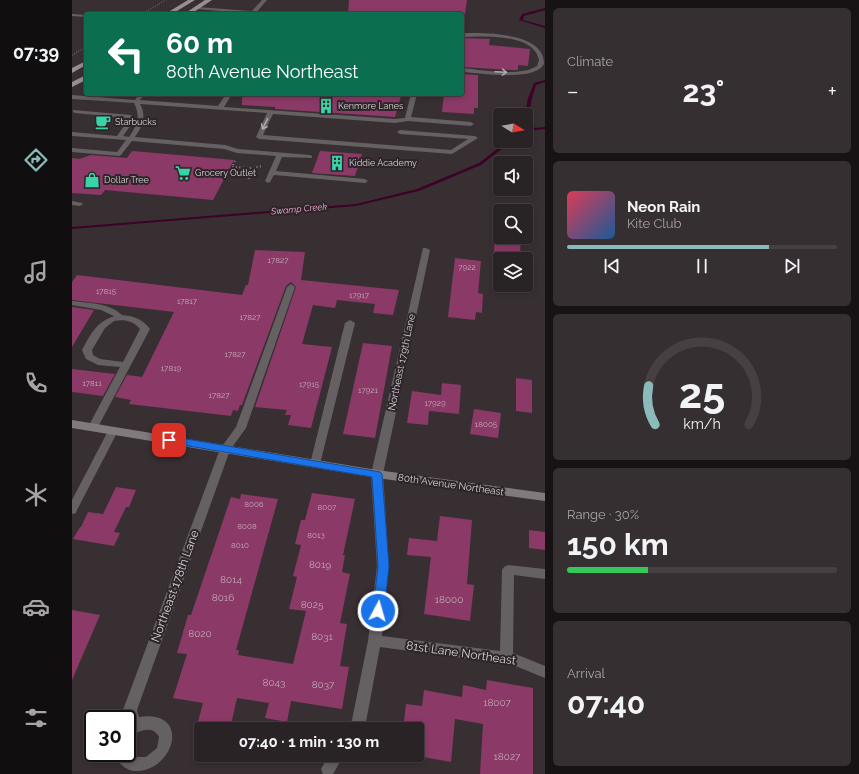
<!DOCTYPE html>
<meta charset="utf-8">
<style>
:root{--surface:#2a2326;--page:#362f32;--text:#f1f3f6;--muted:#a5a4a7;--line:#464043;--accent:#8bbbb9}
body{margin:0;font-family:Raleway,sans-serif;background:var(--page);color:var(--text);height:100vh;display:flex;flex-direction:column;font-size:15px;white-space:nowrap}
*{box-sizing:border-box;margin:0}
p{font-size:13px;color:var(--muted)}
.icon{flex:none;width:22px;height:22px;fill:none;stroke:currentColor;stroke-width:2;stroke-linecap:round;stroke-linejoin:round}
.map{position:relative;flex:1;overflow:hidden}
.side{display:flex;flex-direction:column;gap:8px;padding:8px;background:#171315;width:314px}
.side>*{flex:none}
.hud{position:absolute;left:12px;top:12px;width:380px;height:84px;border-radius:4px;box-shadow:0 2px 6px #0003,0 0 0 1px var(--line);background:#0b6e4f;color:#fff;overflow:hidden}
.needle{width:26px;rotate:101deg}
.tools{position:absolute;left:421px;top:108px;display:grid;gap:8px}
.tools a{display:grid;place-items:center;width:40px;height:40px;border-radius:4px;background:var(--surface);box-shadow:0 2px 6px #0003,0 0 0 1px var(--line);font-size:20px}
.speed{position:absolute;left:12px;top:710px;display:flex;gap:8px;font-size:20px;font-weight:700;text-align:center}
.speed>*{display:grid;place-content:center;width:52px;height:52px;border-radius:50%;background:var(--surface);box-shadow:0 2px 6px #0003,0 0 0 1px var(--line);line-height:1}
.speed .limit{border:2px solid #111;border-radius:6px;background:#fff;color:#111}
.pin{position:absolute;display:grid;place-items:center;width:34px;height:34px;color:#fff;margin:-17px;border-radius:8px;box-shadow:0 2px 6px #0006}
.me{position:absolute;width:44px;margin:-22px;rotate:6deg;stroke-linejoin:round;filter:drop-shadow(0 0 3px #0008)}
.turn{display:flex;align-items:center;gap:14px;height:84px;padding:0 16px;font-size:18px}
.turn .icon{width:52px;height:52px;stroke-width:2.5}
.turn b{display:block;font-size:28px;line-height:34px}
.big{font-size:30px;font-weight:700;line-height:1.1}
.side .tile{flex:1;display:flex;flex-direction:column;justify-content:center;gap:6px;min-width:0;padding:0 14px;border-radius:6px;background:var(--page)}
.side .dial{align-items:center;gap:0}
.dial svg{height:104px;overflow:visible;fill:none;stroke:var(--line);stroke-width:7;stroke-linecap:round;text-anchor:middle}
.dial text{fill:var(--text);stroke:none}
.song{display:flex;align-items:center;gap:12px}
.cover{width:48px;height:48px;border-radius:6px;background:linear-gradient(135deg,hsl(350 70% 55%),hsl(210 70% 35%))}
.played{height:4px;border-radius:2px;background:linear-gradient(90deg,var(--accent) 75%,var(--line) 75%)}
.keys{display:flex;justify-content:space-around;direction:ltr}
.heat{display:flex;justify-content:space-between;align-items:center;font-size:22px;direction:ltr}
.charge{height:6px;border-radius:3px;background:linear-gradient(90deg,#34c759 30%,var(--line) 0)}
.trip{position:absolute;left:122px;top:722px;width:230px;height:40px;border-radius:4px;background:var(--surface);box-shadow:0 2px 6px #0003,0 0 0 1px var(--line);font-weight:700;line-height:40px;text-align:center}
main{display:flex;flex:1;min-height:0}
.tabs{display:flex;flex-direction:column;width:72px;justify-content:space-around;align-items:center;background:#110e0f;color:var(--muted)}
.tabs .icon{width:28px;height:28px}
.tabs .on{color:var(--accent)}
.tabs b{font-size:18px;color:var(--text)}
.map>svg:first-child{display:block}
</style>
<main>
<nav class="tabs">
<b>07:39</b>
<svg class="icon on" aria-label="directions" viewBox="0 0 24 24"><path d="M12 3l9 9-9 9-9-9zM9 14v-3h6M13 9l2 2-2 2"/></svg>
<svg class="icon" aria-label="music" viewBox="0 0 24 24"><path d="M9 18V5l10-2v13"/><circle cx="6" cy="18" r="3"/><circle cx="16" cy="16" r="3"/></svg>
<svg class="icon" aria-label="phone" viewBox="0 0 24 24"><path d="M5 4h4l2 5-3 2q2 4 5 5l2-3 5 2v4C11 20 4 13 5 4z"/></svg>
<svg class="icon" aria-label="climate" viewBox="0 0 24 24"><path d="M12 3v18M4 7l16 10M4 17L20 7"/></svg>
<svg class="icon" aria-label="car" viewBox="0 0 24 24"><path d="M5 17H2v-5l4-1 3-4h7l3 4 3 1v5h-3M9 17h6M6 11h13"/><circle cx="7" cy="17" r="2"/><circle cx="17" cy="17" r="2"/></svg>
<svg class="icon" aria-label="filters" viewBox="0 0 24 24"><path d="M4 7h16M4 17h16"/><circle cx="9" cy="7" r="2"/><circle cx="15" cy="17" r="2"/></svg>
</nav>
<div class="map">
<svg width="473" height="774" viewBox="0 0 473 774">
<rect width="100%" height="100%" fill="#382f33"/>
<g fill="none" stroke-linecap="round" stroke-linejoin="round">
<g fill="#3e0127" fill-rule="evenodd">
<path d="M473,8V10L452,16L451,20L473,26V28L447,20L450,14Z"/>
<path d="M473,80V82L464,85L460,98L456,120L463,128L473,127V129L463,130L454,134V132L460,129L454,122V115H453L456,98L462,83Z"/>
<path d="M437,141H442L431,148L409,165L347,191L284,206L0,229V227L284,204L345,189L407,163L429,146Z"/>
</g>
</g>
<g fill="#8b3966">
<path d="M277,0H395L393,14H276Z"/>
<path d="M390,38L418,39L417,45L458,49L456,66L446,65V70H439L390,67Z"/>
<path d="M390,74L406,75V108H402V114L370,112L372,94H390Z"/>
<path d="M170,94H325L324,96H329L323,117L203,109V107L170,105Z"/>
<path d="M60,151L84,153L162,160L141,200L33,190L29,195L0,193V158L7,159L19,155L55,158Z"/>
<path d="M248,151L290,154L283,176L240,173Z"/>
<path d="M423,237H449L448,255L422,252Z"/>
<path d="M183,250L233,252L229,280L327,290L321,315L301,313L303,304L265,300L263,308L241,305L230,344L260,347L239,428L216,425L219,415H213L215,410L183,407L224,287L219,282L214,286L170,405H168L166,411L161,410L159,416L57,404L59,400L43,397L55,375L70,377L102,312L0,300V282L5,275L170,295L174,285H176Z"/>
<path d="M383,258L409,261L406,293L411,294L410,313L404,312L403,320L376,317Z"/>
<path d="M0,307L22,310L0,347Z"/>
<path d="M291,343L320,346L303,438L271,434Z"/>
<path d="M0,369L43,374L31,396L0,392Z"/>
<path d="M444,378L460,380V413L444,411Z"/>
<path d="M370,383L389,385L387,414L357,411L356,425L335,423L340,391L369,395Z"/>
<path d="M402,409L429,413L426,438L398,434Z"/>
<path d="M44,487L64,490L57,507H54L42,532L48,533L42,546L1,539L8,527H9L16,512L31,514Z"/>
<path d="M240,493L283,499L271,555H273L270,572L278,574L268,623L275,624L268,666L277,667L270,709L219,701L215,722L193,718L197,703L165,698L158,729H124L131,703L101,698L115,654L105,653L116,615H119L159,497L168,499L169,494L206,499L164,650H167L166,655L221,664L234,611L217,609L225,577L221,576L229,545L223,544L229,520H233Z"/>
<path d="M368,516L400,520L395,584L402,585L398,621L352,614L359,557L335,555L337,538L365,541Z"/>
<path d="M457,530L473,532V550L457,548Z"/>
<path d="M0,610L28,615L0,680Z"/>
<path d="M415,680L461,688V774H408L411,724L383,719L379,762L340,755H345V729H331L334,704L350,706L352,690L390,697L391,685L414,690Z"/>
</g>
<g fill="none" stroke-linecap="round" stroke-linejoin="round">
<g stroke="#8c8588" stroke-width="1.5" stroke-dasharray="0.5 2" stroke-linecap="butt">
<path d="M70,14L94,0"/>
<path d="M0,55L14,47"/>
</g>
<g stroke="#8c8588" stroke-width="2" stroke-dasharray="1 2.5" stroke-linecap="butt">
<path d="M163,161L160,167L181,168L176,180"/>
<path d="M181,168L190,166"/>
</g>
<g fill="#656062" fill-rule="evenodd">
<path d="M190,0H195L183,14L125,9L123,8L125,7L180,11Z"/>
<path d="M0,14L14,15V17L0,16Z"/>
<path d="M67,94H73L68,100L146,106L154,94H160L152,107L323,119L333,118L339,94H345L339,117L399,122L402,124L399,126L336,121L323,123L201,114L191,135L379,150L396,139L328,134L325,132L328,130L403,136L406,138L380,154L187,139L184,137L195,113L68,104C75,116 70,127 63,137L153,145L166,149L238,155L240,156V158L210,157L204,171L293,179L296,181L293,183L202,175L198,182L196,183L193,181L204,156L165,153L152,149L60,141L49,155L47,156L0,152V148L45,152L54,140L0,136V132L45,136L57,119L55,118L3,113L1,112V110L59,115L63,119L51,136L57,137C65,126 69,116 62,103L0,99V95L63,100Z"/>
<path d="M0,201L10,203L11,204L8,206L0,205Z"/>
<path d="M0,301C17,303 40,303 52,317L48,319L29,310L0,305Z"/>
<path d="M41,428L46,431L5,510L4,513L0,514V500L36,431Z"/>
</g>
<g fill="#656062" fill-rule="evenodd">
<path d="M390,33C409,33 473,31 472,64C462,82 409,73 390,72V68C409,70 449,77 465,66L467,60C462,33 410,36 390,37Z"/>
<path d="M351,248H354L358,250L311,474L317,566L310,636L428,651L430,570L432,567L436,565L473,569V579L442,575L441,653L473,666V678L441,665L308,647L294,722L290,729H275L280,720L296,641L305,566L299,474Z"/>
<path d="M219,284L223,287L174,428L158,450L65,710L67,717C121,709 102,774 61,771C51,768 46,763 42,753H55V750L63,757H74L85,748L87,737C79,723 65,733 55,737V719H53L51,710L148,449L164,427L215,287Z"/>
<path d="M47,315C59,315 70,318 78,329L26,427L25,430H17L16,427L48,367L26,365L14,359L10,350C20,332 25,320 47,315ZM42,321C53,319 61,321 68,329L51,362L28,359L21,355L20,350L33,328Z"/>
<path d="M278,320L283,323L248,464L247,467H239L238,464L273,323Z"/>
<path d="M257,755H272L261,774H251L249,769Z"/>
</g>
<path fill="#817a7d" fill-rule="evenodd" d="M0,420L305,470L473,493V501L305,478L0,428Z"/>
<g fill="#978e92" fill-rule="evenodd">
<path d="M116,0H123L100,14H93Z"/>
<path d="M133,0H140L119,14H112Z"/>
<path d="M14,61V65L0,73V68Z"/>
<path d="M14,75V80L0,87V82Z"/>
</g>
</g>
<defs><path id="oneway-shaft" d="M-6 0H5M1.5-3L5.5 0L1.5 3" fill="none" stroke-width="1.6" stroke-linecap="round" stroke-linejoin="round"/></defs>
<g stroke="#aea9ab">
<use href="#oneway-shaft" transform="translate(429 72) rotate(3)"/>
<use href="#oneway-shaft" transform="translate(193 124) rotate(116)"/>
</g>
<path fill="#1a73e8" stroke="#114b97" d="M97,436L308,472L310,474L317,566L312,611L311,615L306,616L302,615L301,611L306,566L300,477L93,442L92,440Z"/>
<defs>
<symbol id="building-bare" viewBox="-9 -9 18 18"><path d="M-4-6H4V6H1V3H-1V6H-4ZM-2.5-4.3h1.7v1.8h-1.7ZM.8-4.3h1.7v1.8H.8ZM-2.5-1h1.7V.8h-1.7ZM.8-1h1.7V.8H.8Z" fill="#36d4a7" stroke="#2d2529" stroke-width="2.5" paint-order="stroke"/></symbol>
<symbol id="cafe-bare" viewBox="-9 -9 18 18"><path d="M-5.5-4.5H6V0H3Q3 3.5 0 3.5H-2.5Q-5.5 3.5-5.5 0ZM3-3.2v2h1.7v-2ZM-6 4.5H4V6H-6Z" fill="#36d4a7" stroke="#2d2529" stroke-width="2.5" paint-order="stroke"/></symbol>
<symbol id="supermarket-bare" viewBox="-9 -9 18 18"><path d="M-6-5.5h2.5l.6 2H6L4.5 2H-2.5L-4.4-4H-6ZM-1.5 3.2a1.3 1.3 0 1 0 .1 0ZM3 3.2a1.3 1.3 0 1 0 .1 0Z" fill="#36d4a7" stroke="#2d2529" stroke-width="2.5" paint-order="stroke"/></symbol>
<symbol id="shop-bare" viewBox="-9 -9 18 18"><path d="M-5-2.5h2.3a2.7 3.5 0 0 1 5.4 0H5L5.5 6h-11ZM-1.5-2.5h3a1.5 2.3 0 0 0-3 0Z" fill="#36d4a7" stroke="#2d2529" stroke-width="2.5" paint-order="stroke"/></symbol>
</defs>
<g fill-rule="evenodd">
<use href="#building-bare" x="243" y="95" width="22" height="22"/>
<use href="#cafe-bare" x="20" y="111" width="22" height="22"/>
<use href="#building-bare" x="254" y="152" width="22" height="22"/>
<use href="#supermarket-bare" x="100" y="162" width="22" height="22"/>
<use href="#shop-bare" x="9" y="169" width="22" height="22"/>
</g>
<g text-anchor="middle" stroke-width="4" stroke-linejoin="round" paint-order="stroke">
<g font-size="8" fill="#c3aab8">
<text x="206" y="263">17827</text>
<text x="395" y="270">7922</text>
<text x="34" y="294">17815</text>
<text x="287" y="298">17917</text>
<text x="115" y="304">17817</text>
<text x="178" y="320">17827</text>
<text x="163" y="357">17827</text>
<text x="99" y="371">17819</text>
<text x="20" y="386">17811</text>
<text x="237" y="387">17915</text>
<text x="296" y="393">17921</text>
<text x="147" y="398">17827</text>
<text x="363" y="406">17929</text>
<text x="414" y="427">18005</text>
<text x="182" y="507">8006</text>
<text x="255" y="510">8007</text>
<text x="175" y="529">8008</text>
<text x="244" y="538">8013</text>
<text x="168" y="548">8010</text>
</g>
<g font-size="9" fill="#d6d0d3" stroke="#2d2529" text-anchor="start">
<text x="266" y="109">Kenmore Lanes</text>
<text x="43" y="125">Starbucks</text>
<text x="277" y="166">Kiddie Academy</text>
<text x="123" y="176">Grocery Outlet</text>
<text x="32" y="183">Dollar Tree</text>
</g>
<g font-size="9" font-style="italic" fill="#f4aed0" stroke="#2d2529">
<text transform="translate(227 209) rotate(-5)" y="3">Swamp Creek</text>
</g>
<g font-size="10" fill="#d6d0d3" stroke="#2d2529">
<text transform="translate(329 362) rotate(-78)" y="4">Northeast 179th Lane</text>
<text transform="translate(379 484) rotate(8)" y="4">80th Avenue Northeast</text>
</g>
<g font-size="10" fill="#c3aab8">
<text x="248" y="568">8019</text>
<text x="159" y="583">8014</text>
<text x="151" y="601">8016</text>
<text x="377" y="603">18000</text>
<text x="240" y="608">8025</text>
<text x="128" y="637">8020</text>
<text x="250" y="640">8031</text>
<text x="202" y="686">8043</text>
<text x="251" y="688">8037</text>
<text x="425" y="706">18007</text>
<text x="435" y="760">18027</text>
</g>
<g font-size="12" fill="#d6d0d3" stroke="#2d2529">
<text transform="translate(103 586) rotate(-70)" y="4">Northeast 178th Lane</text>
<text transform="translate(389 653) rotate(8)" y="4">81st Lane Northeast</text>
</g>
</g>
</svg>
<div class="tools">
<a><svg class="needle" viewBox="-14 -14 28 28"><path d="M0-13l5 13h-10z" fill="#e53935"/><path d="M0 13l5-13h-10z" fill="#a5a4a7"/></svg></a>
<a><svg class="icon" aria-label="sound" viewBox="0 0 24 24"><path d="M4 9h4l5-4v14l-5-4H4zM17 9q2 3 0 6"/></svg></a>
<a><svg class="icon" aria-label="search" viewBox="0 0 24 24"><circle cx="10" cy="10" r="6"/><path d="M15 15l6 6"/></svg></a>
<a><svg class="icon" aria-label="layers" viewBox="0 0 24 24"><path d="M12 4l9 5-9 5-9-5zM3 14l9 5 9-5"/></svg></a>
</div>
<div class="speed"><div class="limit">30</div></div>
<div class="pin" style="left:97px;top:440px;background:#d93025"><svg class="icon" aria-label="arrive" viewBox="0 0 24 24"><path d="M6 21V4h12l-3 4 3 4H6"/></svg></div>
<svg class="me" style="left:306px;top:611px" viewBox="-20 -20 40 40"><circle r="17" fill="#1a73e8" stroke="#fff" stroke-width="3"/><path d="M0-11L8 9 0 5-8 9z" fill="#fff"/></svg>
<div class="trip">07:40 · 1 min · 130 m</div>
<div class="hud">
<div class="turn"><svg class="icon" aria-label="left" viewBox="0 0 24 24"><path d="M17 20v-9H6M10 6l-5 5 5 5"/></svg><div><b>60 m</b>80th Avenue Northeast</div></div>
</div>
</div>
<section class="side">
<div class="tile"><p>Climate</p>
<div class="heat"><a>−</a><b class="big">23°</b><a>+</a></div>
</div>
<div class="tile">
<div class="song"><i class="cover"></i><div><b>Neon Rain</b><p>Kite Club</p></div></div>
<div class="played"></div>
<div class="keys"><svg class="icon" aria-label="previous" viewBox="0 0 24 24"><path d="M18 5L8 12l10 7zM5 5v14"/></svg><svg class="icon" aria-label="pause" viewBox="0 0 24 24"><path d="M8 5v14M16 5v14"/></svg><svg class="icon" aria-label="next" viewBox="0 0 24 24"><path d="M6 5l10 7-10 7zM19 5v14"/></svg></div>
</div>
<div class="tile dial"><svg viewBox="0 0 100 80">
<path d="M14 69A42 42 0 1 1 86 69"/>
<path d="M14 69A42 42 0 0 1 9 39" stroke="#8bbbb9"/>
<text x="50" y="56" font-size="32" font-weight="700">25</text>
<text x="50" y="72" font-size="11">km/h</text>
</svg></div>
<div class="tile"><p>Range · 30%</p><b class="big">150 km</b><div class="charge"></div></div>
<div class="tile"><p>Arrival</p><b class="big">07:40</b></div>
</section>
</main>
